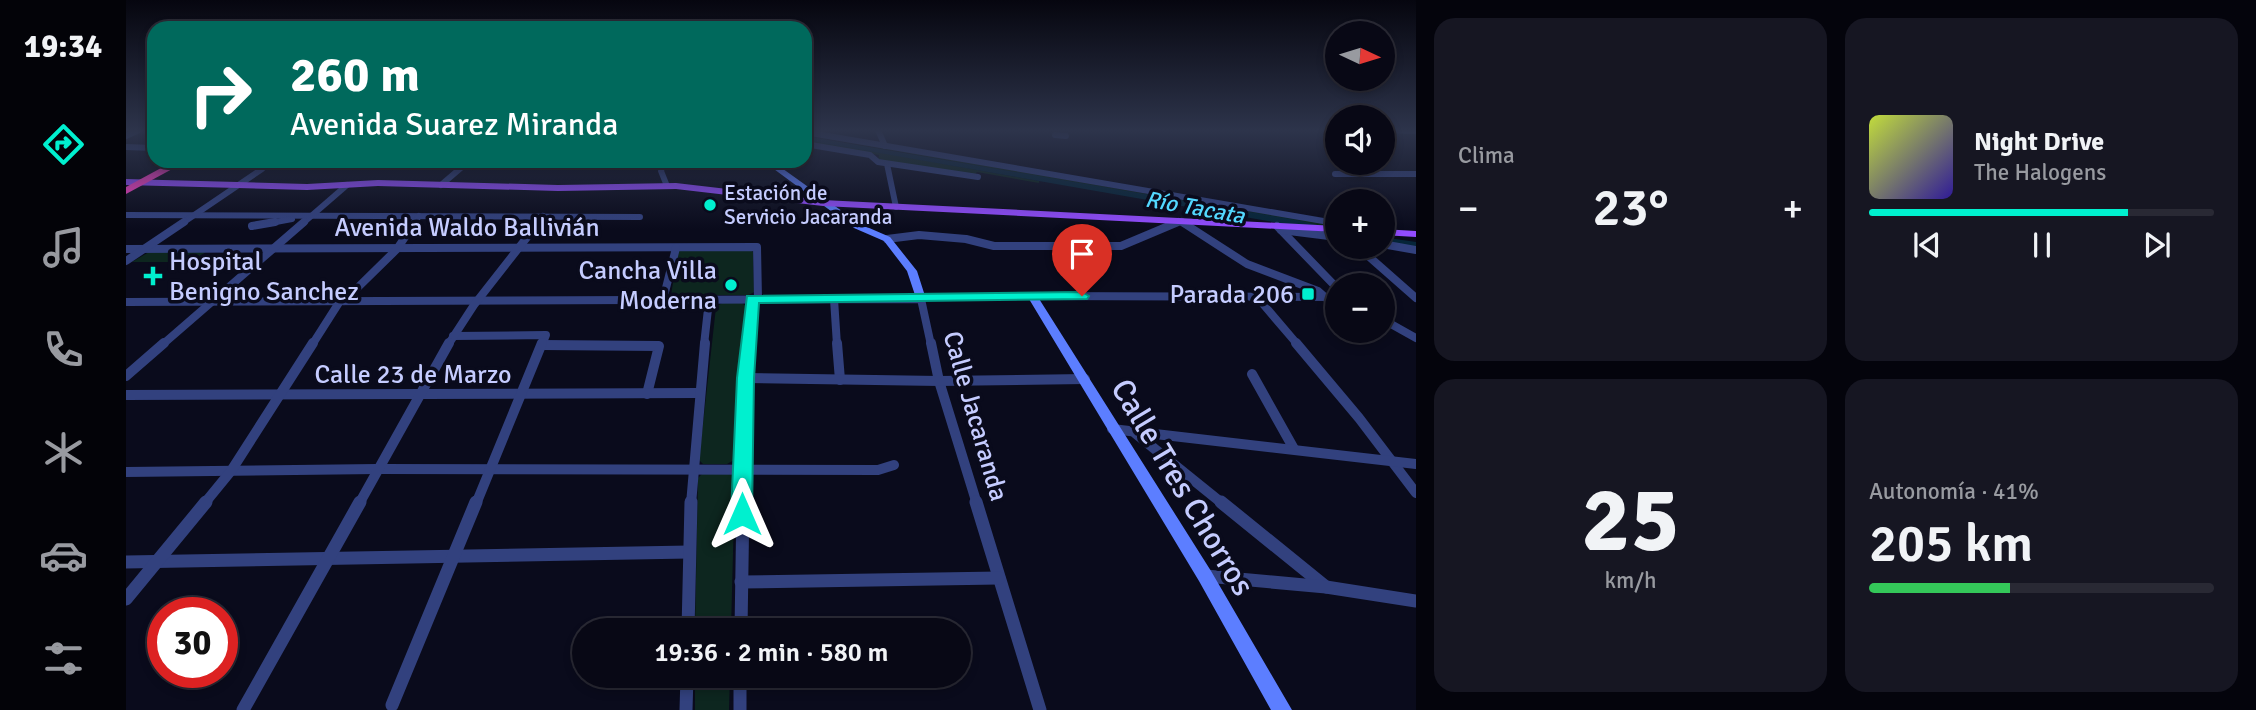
<!DOCTYPE html>
<html lang="es">
<meta charset="utf-8">
<style>
:root{--surface:#080815;--page:#161622;--text:#f1f3f6;--muted:#989aa0;--line:#292934;--accent:#00f0cf}
body{margin:0;font-family:Signika,sans-serif;background:var(--page);color:var(--text);height:100vh;display:flex;flex-direction:column;font-size:26px;white-space:nowrap}
*{box-sizing:border-box;margin:0}
p{font-size:23px;color:var(--muted)}
.icon{flex:none;width:38px;height:38px;fill:none;stroke:currentColor;stroke-width:2;stroke-linecap:round;stroke-linejoin:round}
.map{position:relative;flex:1;overflow:hidden}
.panel{display:flex;flex-direction:column;gap:18px;padding:18px;background:#04040c;width:840px}
.panel>*{flex:none}
.top-card{position:absolute;left:21px;top:21px;width:665px;height:147px;border-radius:21px;box-shadow:0 4px 10px #0003,0 0 0 2px var(--line);background:#00695c;color:#fff;overflow:hidden}
.needle{width:46px;rotate:94deg}
.controls{position:absolute;left:1199px;top:21px;display:grid;gap:14px}
.controls a{display:grid;place-items:center;width:70px;height:70px;border-radius:50%;background:var(--surface);box-shadow:0 4px 10px #0003,0 0 0 2px var(--line);font-size:35px}
.speed{position:absolute;left:21px;top:597px;display:flex;gap:14px;font-size:35px;font-weight:700;text-align:center}
.speed>*{display:grid;place-content:center;width:91px;height:91px;border-radius:50%;background:var(--surface);box-shadow:0 4px 10px #0003,0 0 0 2px var(--line);line-height:1}
.speed .limit{border:10px solid #d22;background:#fff;color:#111}
.pin{position:absolute;display:grid;place-items:center;width:60px;height:60px;color:#fff;margin:-72px -30px;border-radius:50% 50% 50% 0;rotate:-45deg;box-shadow:0 0 7px #0007}
.pin .icon{rotate:45deg}
.me{position:absolute;width:77px;margin:-38px;rotate:0deg;stroke-linejoin:round;filter:drop-shadow(0 0 5px #0008)}
.turn{display:flex;align-items:center;gap:24px;height:147px;padding:0 28px;font-size:32px}
.turn .icon{width:91px;height:91px;stroke-width:2.5}
.turn b{display:block;font-size:49px;line-height:60px}
.big{font-size:52px;font-weight:600;line-height:1.1}
.panel .card{flex:1;display:flex;flex-direction:column;justify-content:center;gap:10px;min-width:0;padding:0 24px;border-radius:21px;background:var(--page)}
.panel .dial{align-items:center;gap:0}
.dial b{font-size:91px;line-height:1}
.song{display:flex;align-items:center;gap:21px}
.cover{width:84px;height:84px;border-radius:10px;background:linear-gradient(135deg,hsl(70 70% 55%),hsl(250 70% 35%))}
.played{height:7px;border-radius:4px;background:linear-gradient(90deg,var(--accent) 75%,var(--line) 75%)}
.keys{display:flex;justify-content:space-around;direction:ltr}
.heat{display:flex;justify-content:space-between;align-items:center;font-size:38px;direction:ltr}
.charge{height:10px;border-radius:5px;background:linear-gradient(90deg,#34c759 41%,var(--line) 0)}
.panel .tiles{flex:1;display:grid;gap:18px;grid-template-columns:repeat(2,1fr)}
.trip{position:absolute;left:446px;top:618px;width:399px;height:70px;border-radius:35px;background:var(--surface);box-shadow:0 4px 10px #0003,0 0 0 2px var(--line);font-weight:600;line-height:70px;text-align:center}
main{display:flex;flex:1;min-height:0}
.dock{display:flex;flex-direction:column;width:126px;justify-content:space-around;align-items:center;background:#030308;color:var(--muted)}
.dock .icon{width:49px;height:49px}
.dock .active{color:var(--accent)}
.dock b{font-size:32px;color:var(--text)}
.map>svg:first-child{display:block}
</style>
<main>
<nav class="dock">
<b>19:34</b>
<svg class="icon active" aria-label="directions" viewBox="0 0 24 24"><path d="M12 3l9 9-9 9-9-9zM9 14v-3h6M13 9l2 2-2 2"/></svg>
<svg class="icon" aria-label="music" viewBox="0 0 24 24"><path d="M9 18V5l10-2v13"/><circle cx="6" cy="18" r="3"/><circle cx="16" cy="16" r="3"/></svg>
<svg class="icon" aria-label="phone" viewBox="0 0 24 24"><path d="M5 4h4l2 5-3 2q2 4 5 5l2-3 5 2v4C11 20 4 13 5 4z"/></svg>
<svg class="icon" aria-label="climate" viewBox="0 0 24 24"><path d="M12 3v18M4 7l16 10M4 17L20 7"/></svg>
<svg class="icon" aria-label="car" viewBox="0 0 24 24"><path d="M5 17H2v-5l4-1 3-4h7l3 4 3 1v5h-3M9 17h6M6 11h13"/><circle cx="7" cy="17" r="2"/><circle cx="17" cy="17" r="2"/></svg>
<svg class="icon" aria-label="filters" viewBox="0 0 24 24"><path d="M4 7h16M4 17h16"/><circle cx="9" cy="7" r="2"/><circle cx="15" cy="17" r="2"/></svg>
</nav>
<div class="map">
<svg width="1290" height="710" viewBox="0 0 1290 710">
<rect width="100%" height="100%" fill="#0a0b1c"/>
<g fill="#0d261f">
<path d="M679,133L1078,204L1207,224L1211,227L1183,225L679,135Z"/>
<path d="M679,139L913,181V183L851,172L849,175L752,160L753,155L679,142Z"/>
<path d="M555,250H624L627,252L628,292L623,295H545L552,252Z"/>
<path d="M81,251L67,262H6L23,252Z"/>
<path d="M596,303H616L621,307L608,460L601,464H577L573,460L590,307Z"/>
<path d="M576,474H605L609,477L605,630H569L572,478Z"/>
<path d="M569,676H604L603,710H569Z"/>
</g>
<g fill="none" stroke-linecap="round" stroke-linejoin="round">
<g fill="#062539" fill-rule="evenodd">
<path d="M679,136L1176,221L1211,230V236L1176,227L679,140Z"/>
<path d="M1256,237L1290,242V248L1256,243Z"/>
</g>
<g stroke="#32417e" stroke-width="6">
<path d="M752,130L759,146"/>
<path d="M1256,130L1290,131"/>
<path d="M679,132L1209,223"/>
<path d="M929,135L940,136"/>
<path d="M0,136L13,130"/>
<path d="M679,144L744,155L752,162L852,177"/>
<path d="M0,147L28,148"/>
<path d="M538,161L535,171L541,186"/>
<path d="M761,164L770,207"/>
<path d="M1209,174H1290"/>
<path d="M315,185L343,161"/>
<path d="M0,215L514,217"/>
<path d="M55,224L136,169"/>
<path d="M139,224L166,219"/>
<path d="M176,224L221,185"/>
<path d="M288,224L293,216"/>
<path d="M411,224L417,216"/>
<path d="M1047,224L1054,221L1058,224"/>
</g>
<g stroke="#32417e" stroke-width="8">
<path d="M1056,222L1121,264L1192,291L1200,298"/>
<path d="M1203,222L1209,223"/>
<path d="M126,226L149,222"/>
<path d="M1151,226L1211,288"/>
<path d="M1155,230L1211,237"/>
<path d="M761,239L793,235L840,239L868,246H995L1052,222"/>
<path d="M1256,244L1290,250"/>
<path d="M1232,247L1290,298"/>
<path d="M0,249L631,247L632,299"/>
<path d="M0,261L58,222"/>
<path d="M906,296L1211,297"/>
<path d="M1131,297L1172,345"/>
<path d="M708,299L711,345"/>
<path d="M537,300L550,248"/>
<path d="M218,301L271,249L289,222"/>
<path d="M0,302L795,299L805,345"/>
<path d="M1256,319L1290,338"/>
<path d="M327,336L420,335L416,345"/>
<path d="M36,345L178,222"/>
<path d="M186,345L214,301"/>
<path d="M322,345L348,305L413,222"/>
<path d="M416,345H440"/>
<path d="M578,345L583,300"/>
<path d="M623,345L626,299"/>
</g>
<g stroke="#32417e" stroke-width="10">
<path d="M711,343L714,380"/>
<path d="M805,343L813,381L851,504"/>
<path d="M1170,343L1233,418L1290,493"/>
<path d="M416,345L533,346L521,394"/>
<path d="M1126,374L1168,449"/>
<path d="M0,376L38,343"/>
<path d="M619,378L813,381L959,379"/>
<path d="M0,395L573,393"/>
<path d="M986,429L1290,464"/>
<path d="M1009,433L1097,504"/>
<path d="M0,472L251,469L752,470L768,465"/>
<path d="M78,504L105,471L187,343"/>
<path d="M233,504L323,343"/>
<path d="M350,504L416,343"/>
<path d="M565,504L579,343"/>
<path d="M617,504L623,343"/>
</g>
<g stroke="#32417e" stroke-width="13">
<path d="M850,502L914,710"/>
<path d="M1095,502L1200,587"/>
<path d="M0,562L563,552"/>
<path d="M1080,576L1200,587L1290,601"/>
<path d="M615,582L873,578"/>
<path d="M0,599L80,502"/>
<path d="M562,630L565,502"/>
<path d="M615,630L617,502"/>
<path d="M614,676V710"/>
<path d="M266,705L350,502"/>
<path d="M117,710L234,502"/>
<path d="M560,710L561,676"/>
</g>
<path fill="#5c7eff" fill-rule="evenodd" d="M637,161H646L734,224L764,237L791,271L799,296L910,294L1085,571L1166,710H1145L1073,581L903,299L791,301L781,271L758,241L728,228Z"/>
<g fill="#924cff" fill-rule="evenodd">
<path d="M0,179L181,184L252,180L432,185L550,183L697,200L1211,226V232L697,206L550,189L432,191L252,186L181,190L0,185Z"/>
<path d="M1256,229L1290,231V237L1256,235Z"/>
</g>
<path fill="#ff40c9" fill-rule="evenodd" d="M48,161H61L0,194V187Z"/>
</g>
<linearGradient id="sky" x2="0" y2="1"><stop stop-color="#06060f"/><stop offset="0.57" stop-color="#2d344b"/><stop offset="1" stop-color="#2d344b" stop-opacity="0"/></linearGradient>
<rect width="1290" height="229" fill="url(#sky)"/>
<path fill="#00f0cf" stroke="#009c87" stroke-width="2" d="M956,292L963,296L961,299L633,303L628,378L626,514L623,520L616,523L608,520L605,514L611,378L621,296Z"/>
<g fill="#00f0cf" stroke="#0a0b1c" stroke-width="2.5">
<circle cx="584" cy="205" r="7"/>
<path d="M23.5 265.5h7v7h7v7h-7v7h-7v-7h-7v-7h7z"/>
<circle cx="605" cy="285" r="7"/>
<rect x="1175" y="287" width="14" height="14" rx="3.5"/>
</g>
<g text-anchor="middle" stroke-width="7" stroke-linejoin="round" paint-order="stroke">
<g font-size="21" fill="#c5ccff" stroke="#0a0b1c" text-anchor="start">
<text x="598" y="200">Estación de<tspan x="598" dy="24">Servicio Jacaranda</tspan></text>
</g>
<g font-size="23" font-style="italic" fill="#53d8ff" stroke="#0a0b1c">
<text transform="translate(1069 207) rotate(10)" y="8">Río Tacata</text>
</g>
<g font-size="26" fill="#c5ccff" stroke="#0a0b1c">
<text x="341" y="236">Avenida Waldo Ballivián</text>
<text x="287" y="383">Calle 23 de Marzo</text>
<text transform="translate(850 416) rotate(74)" y="9">Calle Jacaranda</text>
</g>
<g font-size="26" fill="#c5ccff" stroke="#0a0b1c" text-anchor="end">
<text x="43" y="270" text-anchor="start">Hospital<tspan x="43" dy="30">Benigno Sanchez</tspan></text>
<text x="591" y="279">Cancha Villa<tspan x="591" dy="30">Moderna</tspan></text>
<text x="1168" y="303">Parada 206</text>
</g>
<g font-size="32" fill="#c5ccff" stroke="#0a0b1c">
<text transform="translate(1057 487) rotate(59)" y="11">Calle Tres Chorros</text>
</g>
</g>
</svg>
<div class="controls">
<a><svg class="needle" viewBox="-14 -14 28 28"><path d="M0-13l5 13h-10z" fill="#e53935"/><path d="M0 13l5-13h-10z" fill="#989aa0"/></svg></a>
<a><svg class="icon" aria-label="sound" viewBox="0 0 24 24"><path d="M4 9h4l5-4v14l-5-4H4zM17 9q2 3 0 6"/></svg></a>
<a>+</a>
<a>−</a>
</div>
<div class="speed"><div class="limit">30</div></div>
<div class="pin" style="left:956px;top:296px;background:#d93025"><svg class="icon" aria-label="arrive" viewBox="0 0 24 24"><path d="M6 21V4h12l-3 4 3 4H6"/></svg></div>
<svg class="me" style="left:616px;top:514px" viewBox="-20 -20 40 40"><path d="M0-17L14 15 0 8-14 15z" fill="#00f0cf" stroke="#fff" stroke-width="4"/></svg>
<div class="trip">19:36 · 2 min · 580 m</div>
<div class="top-card">
<div class="turn"><svg class="icon" aria-label="right" viewBox="0 0 24 24"><path d="M7 20v-9h11M14 6l5 5-5 5"/></svg><div><b>260 m</b>Avenida Suarez Miranda</div></div>
</div>
</div>
<section class="panel">
<div class="tiles">
<div class="card"><p>Clima</p>
<div class="heat"><a>−</a><b class="big">23°</b><a>+</a></div>
</div>
<div class="card">
<div class="song"><i class="cover"></i><div><b>Night Drive</b><p>The Halogens</p></div></div>
<div class="played"></div>
<div class="keys"><svg class="icon" aria-label="previous" viewBox="0 0 24 24"><path d="M18 5L8 12l10 7zM5 5v14"/></svg><svg class="icon" aria-label="pause" viewBox="0 0 24 24"><path d="M8 5v14M16 5v14"/></svg><svg class="icon" aria-label="next" viewBox="0 0 24 24"><path d="M6 5l10 7-10 7zM19 5v14"/></svg></div>
</div>
<div class="card dial"><b>25</b><p>km/h</p></div>
<div class="card"><p>Autonomía · 41%</p><b class="big">205 km</b><div class="charge"></div></div>
</div>
</section>
</main>
